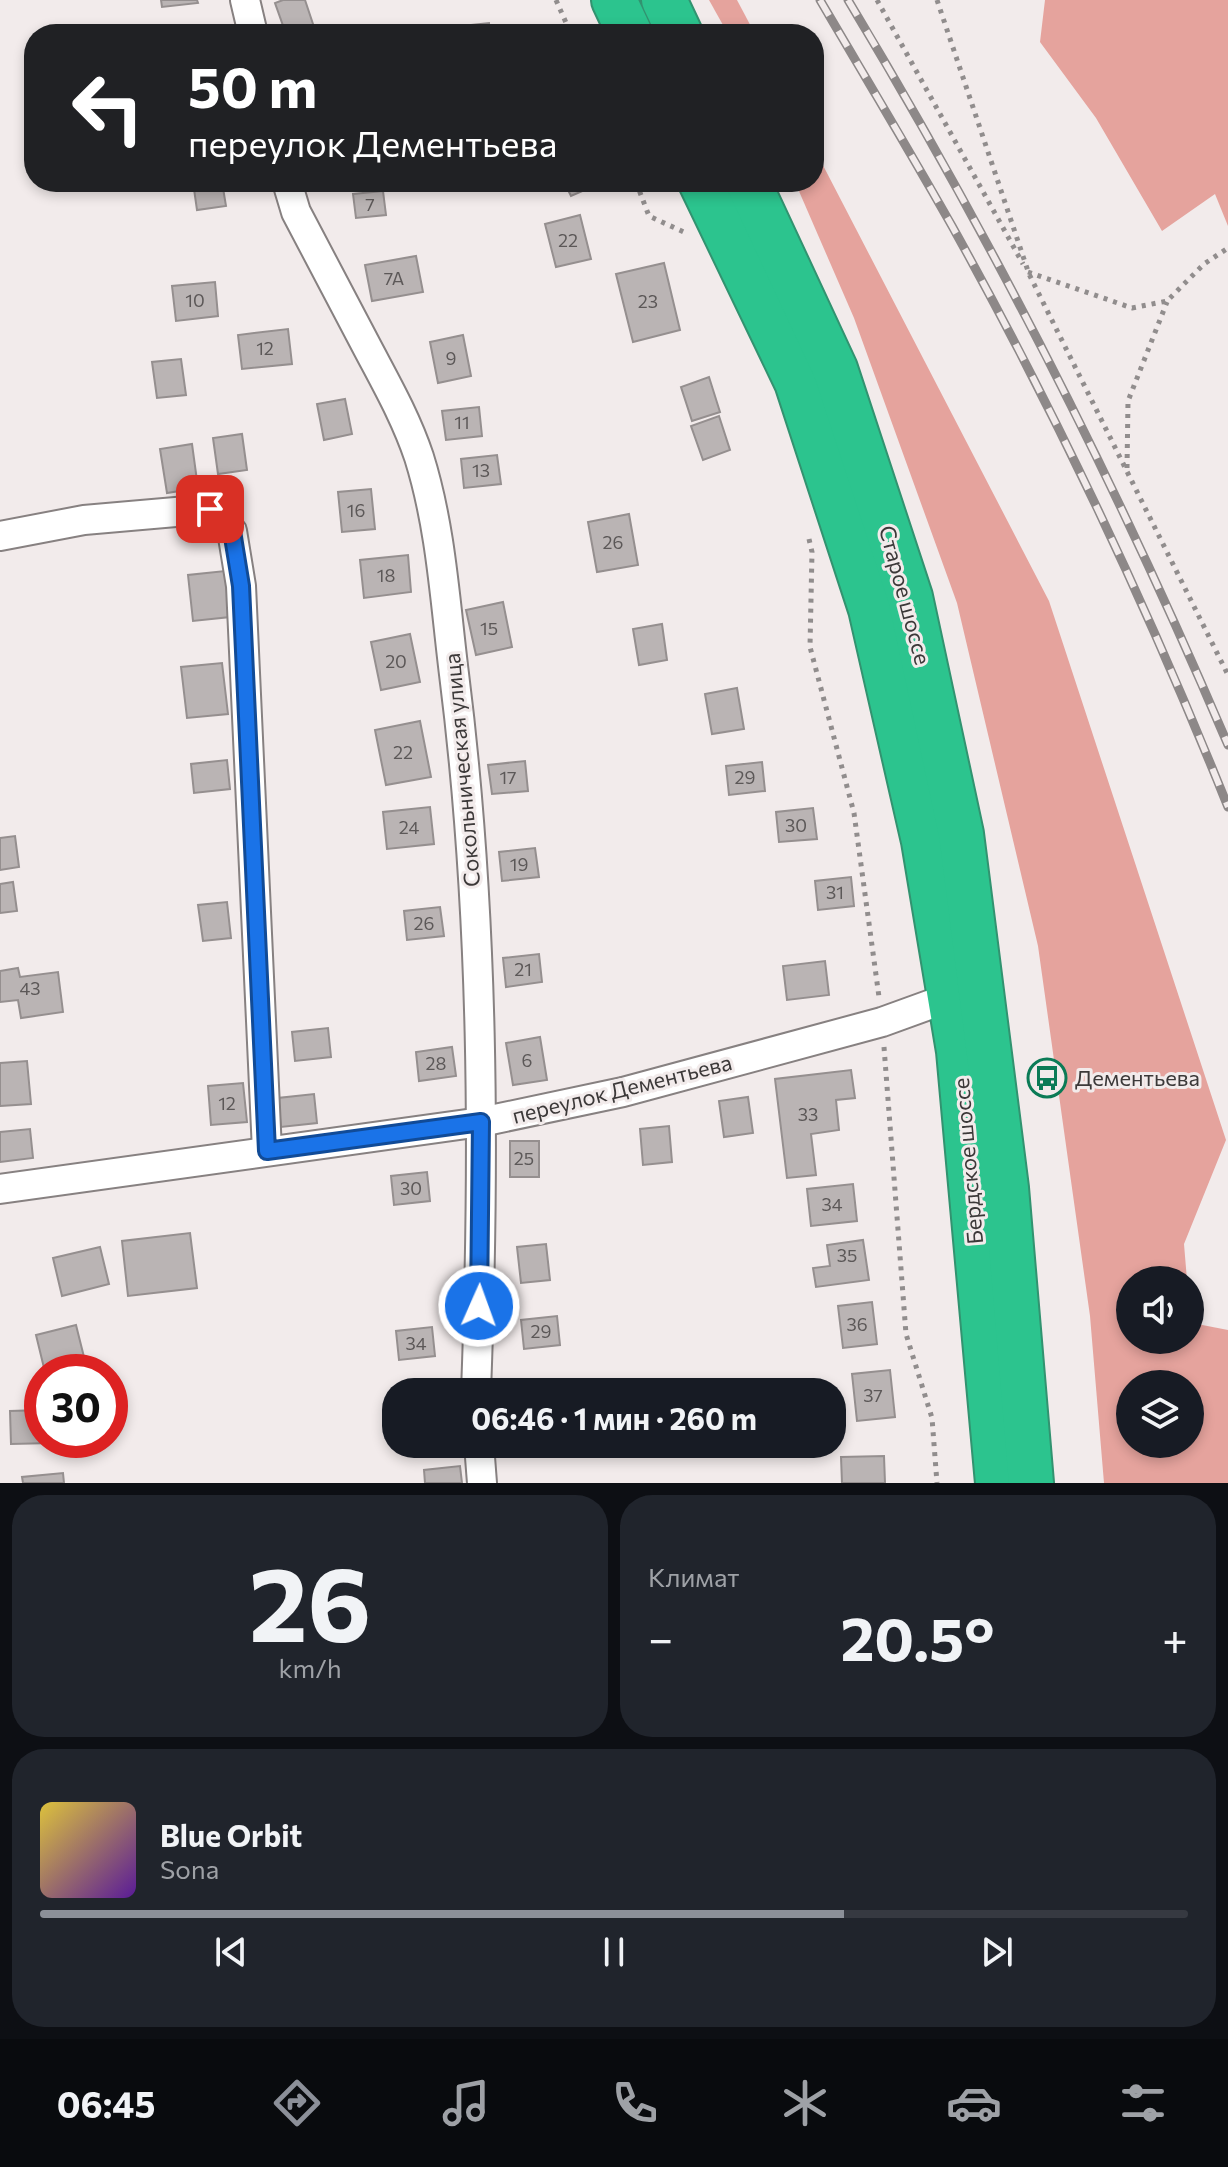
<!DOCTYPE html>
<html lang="ru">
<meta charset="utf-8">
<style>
:root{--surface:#171b24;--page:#20242c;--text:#f1f3f6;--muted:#9ea1a6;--line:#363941;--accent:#8c9099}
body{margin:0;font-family:Commissioner,sans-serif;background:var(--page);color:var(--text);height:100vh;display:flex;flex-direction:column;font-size:30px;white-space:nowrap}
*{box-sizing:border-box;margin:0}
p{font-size:26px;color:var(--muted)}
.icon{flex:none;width:44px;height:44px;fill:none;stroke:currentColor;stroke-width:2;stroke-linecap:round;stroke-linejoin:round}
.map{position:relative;height:1483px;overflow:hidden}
.side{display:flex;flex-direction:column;gap:12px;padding:12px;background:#0d0f14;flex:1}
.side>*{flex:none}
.banner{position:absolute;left:24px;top:24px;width:800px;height:168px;border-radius:32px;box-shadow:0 4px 12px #0003;background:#202124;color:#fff;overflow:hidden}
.buttons{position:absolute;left:1116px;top:1266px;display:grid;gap:16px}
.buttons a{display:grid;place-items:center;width:88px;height:88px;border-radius:50%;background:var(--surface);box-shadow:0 4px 12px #0003;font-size:40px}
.speed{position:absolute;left:24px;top:1354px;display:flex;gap:16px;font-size:40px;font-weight:700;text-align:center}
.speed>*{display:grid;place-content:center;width:104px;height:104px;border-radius:50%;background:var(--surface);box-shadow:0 4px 12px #0003;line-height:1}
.speed .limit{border:12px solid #d22;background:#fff;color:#111}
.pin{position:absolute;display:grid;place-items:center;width:68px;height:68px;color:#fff;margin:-34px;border-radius:16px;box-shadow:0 4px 12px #0006}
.me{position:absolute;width:88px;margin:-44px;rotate:2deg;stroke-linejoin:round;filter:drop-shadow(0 0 6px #0008)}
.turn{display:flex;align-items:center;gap:28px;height:168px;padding:0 32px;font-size:36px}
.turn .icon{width:104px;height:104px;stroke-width:2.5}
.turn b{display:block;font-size:56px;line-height:68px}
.big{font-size:60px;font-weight:700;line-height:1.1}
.side .card{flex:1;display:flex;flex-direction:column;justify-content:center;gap:12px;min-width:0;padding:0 28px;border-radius:32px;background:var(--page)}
.side .dial{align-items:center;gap:0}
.dial b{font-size:104px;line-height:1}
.song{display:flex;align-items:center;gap:24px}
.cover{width:96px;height:96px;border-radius:12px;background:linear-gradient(135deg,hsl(50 70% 55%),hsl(270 70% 35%))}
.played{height:8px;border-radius:4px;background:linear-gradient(90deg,var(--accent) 70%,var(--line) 70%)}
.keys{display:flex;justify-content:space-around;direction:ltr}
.heat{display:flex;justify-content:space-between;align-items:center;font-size:44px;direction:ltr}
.side .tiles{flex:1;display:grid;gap:12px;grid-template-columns:1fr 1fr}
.card:last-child{grid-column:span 2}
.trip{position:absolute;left:382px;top:1378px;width:464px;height:80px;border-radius:32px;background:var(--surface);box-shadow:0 4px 12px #0003;font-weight:700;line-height:80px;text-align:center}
.menu{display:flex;height:128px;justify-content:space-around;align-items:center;background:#090b0e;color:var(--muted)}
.menu .icon{width:56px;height:56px}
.menu .selected{color:var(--accent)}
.menu b{font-size:36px;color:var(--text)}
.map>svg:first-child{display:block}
</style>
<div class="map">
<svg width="1228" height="1483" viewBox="0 0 1228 1483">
<rect width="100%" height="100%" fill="#f2ebeb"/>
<g fill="#e5a39d" fill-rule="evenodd">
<path d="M709,0H737L755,34H728Z"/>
<path d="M1045,0H1228V226L1215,194L1162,231L1096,118L1040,42Z"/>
<path d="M814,148L1049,601L1226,1140L1184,1244L1187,1280H1130V1340H1190V1304L1192,1323L1228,1330V1483H1104L1090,1316L1038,946L957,603L854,318L795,182H814ZM1130,1384H1190V1444H1130Z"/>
</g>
<g fill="#bab4b4" stroke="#958f8f" stroke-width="2">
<path d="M161,0H197L198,3L162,7Z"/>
<path d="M283,0H305L314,27L286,34L275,3Z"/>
<path d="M489,23L490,34H454L453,27Z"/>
<path d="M193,182H222L226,206L197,210Z"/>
<path d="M564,182H603L571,196Z"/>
<path d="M383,191L386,215L356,218L353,194Z"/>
<path d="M580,215L591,259L556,267L545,224Z"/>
<path d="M416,256L423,292L372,301L365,265Z"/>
<path d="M664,263L680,330L633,342L616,274Z"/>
<path d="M215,282L218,316L176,321L172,286Z"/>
<path d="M288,329L292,364L242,369L238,335Z"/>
<path d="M463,335L471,376L438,383L430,342Z"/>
<path d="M181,359L186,395L157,398L152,362Z"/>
<path d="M709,377L720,412L692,421L681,387Z"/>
<path d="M345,399L352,434L324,440L317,404Z"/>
<path d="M479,407L482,436L446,440L442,411Z"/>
<path d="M719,416L730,450L703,460L691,426Z"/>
<path d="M242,434L247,470L218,474L213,438Z"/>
<path d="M192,444L198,488L167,493L160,449Z"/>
<path d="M497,455L501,484L464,488L461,459Z"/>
<path d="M371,489L375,529L342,532L338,492Z"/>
<path d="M629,514L638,565L597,572L588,522Z"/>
<path d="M408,555L411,592L364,598L360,560Z"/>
<path d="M225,571L230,617L193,621L188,575Z"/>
<path d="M503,602L512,647L476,655L466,610Z"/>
<path d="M662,624L667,660L639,665L633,629Z"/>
<path d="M410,634L420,682L381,690L371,642Z"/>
<path d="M222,663L228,714L187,718L181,667Z"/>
<path d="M737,688L744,729L712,734L705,694Z"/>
<path d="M420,721L431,777L386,785L375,730Z"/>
<path d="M227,760L230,789L194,793L191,764Z"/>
<path d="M525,761L528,791L492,794L488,765Z"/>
<path d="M762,762L765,791L729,795L726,766Z"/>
<path d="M430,807L434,844L387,849L383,812Z"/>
<path d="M813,808L817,839L779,842L776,812Z"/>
<path d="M15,836L19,867L0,870V838Z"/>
<path d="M535,848L539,877L502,881L499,852Z"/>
<path d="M851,877L854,906L818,910L815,881Z"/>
<path d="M13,882L17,911L0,913V884Z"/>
<path d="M227,902L231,938L203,941L198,905Z"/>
<path d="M440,907L444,936L407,940L404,911Z"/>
<path d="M539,954L542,982L506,987L503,958Z"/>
<path d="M825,961L829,995L787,1000L783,966Z"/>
<path d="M18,968L20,977L58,972L63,1012L21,1018L18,1000L0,1002V971Z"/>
<path d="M328,1028L331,1057L295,1061L292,1032Z"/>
<path d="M540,1037L547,1080L513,1085L506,1043Z"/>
<path d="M452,1047L456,1076L419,1081L416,1052Z"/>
<path d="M27,1061L31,1104L0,1106V1063Z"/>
<path d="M851,1070L855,1098L836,1100L839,1130L811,1134L816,1175L787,1178L775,1079Z"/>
<path d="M243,1083L247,1122L211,1125L208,1086Z"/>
<path d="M314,1094L317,1123L281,1127L278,1098Z"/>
<path d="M748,1097L753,1133L724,1137L719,1101Z"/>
<path d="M669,1126L672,1162L643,1165L640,1129Z"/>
<path d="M30,1129L33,1158L0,1162V1132Z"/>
<rect x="510" y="1141" width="29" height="36"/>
<path d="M427,1172L430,1201L394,1205L391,1176Z"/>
<path d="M853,1184L857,1221L811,1226L807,1189Z"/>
<path d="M190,1233L197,1288L128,1296L122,1241Z"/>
<path d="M863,1240L869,1280L816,1287L813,1268L830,1266L827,1245Z"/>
<path d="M546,1244L550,1280L521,1283L517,1247Z"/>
<path d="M100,1247L109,1284L62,1296L53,1258Z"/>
<path d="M872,1302L877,1344L843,1348L838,1306Z"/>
<path d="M557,1316L560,1345L524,1349L521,1320Z"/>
<path d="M76,1325L86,1365L45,1372L36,1335Z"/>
<path d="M432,1327L435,1356L399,1360L396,1331Z"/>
<path d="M890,1370L895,1417L857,1421L852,1374Z"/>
<path d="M42,1410V1440H51L52,1443L11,1444L10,1411Z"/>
<path d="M518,1444H555V1446L519,1450Z"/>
<path d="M884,1456L885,1483H842L841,1457Z"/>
<path d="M460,1466L462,1483H425L424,1470Z"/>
<path d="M63,1473L64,1483H23L22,1477Z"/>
</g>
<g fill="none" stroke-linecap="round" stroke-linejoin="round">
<defs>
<g id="street">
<path d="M245,0L253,34"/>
<path d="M287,182L296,212C320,257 343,302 367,347C386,383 406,418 419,457C441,527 445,601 454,674C484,911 485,1153 476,1392"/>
<path d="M0,536L84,520L210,509L232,531L241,586L267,1151"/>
<path d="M0,1189L481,1122L623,1092L882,1022L951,997"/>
<path d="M479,1444L482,1483"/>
</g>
<g id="highway">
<path d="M614,0L630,34"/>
<path d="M664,0L680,34"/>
<path d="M701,182L797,382L871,609L924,841L959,1051L998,1483"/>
<path d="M748,182L835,369L910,597L961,834L1006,1188L1031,1483"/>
</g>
</defs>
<use href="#street" stroke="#878181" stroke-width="32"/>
<use href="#highway" stroke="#329370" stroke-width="48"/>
<g stroke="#918d8d" stroke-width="5" stroke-dasharray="4 6" stroke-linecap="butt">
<path d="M556,0L571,34"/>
<path d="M877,0L1023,264"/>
<path d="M937,0L1029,274L1228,675"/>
<path d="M636,182L649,216L688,234"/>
<path d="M1028,272L1132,308L1167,301L1204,264L1228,248"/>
<path d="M1127,468L1128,401L1167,302"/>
<path d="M809,539L812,552L810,647L854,813L879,997"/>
<path d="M884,1047L906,1334L932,1418L937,1483"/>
</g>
<use href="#street" stroke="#fff" stroke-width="28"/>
<use href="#highway" stroke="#2cc48e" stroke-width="44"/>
<defs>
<g id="rail">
<path d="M820,0C864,75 909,150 952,226C1056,413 1148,608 1228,807"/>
<path d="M848,0C992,239 1119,489 1228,745"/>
</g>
</defs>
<use href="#rail" stroke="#8d8888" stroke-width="9"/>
<use href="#rail" stroke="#f2ebeb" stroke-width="6" stroke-dasharray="18" stroke-linecap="butt"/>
</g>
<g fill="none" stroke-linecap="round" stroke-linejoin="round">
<defs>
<path id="route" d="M210,509L232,531L241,586L267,1151L481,1122L479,1306"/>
</defs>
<use href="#route" stroke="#114b97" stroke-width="20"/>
<use href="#route" stroke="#1a73e8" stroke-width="14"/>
</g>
<defs>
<symbol id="bus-ring" viewBox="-11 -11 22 22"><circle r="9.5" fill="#f2ebeb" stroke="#0b7b56" stroke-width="1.5"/><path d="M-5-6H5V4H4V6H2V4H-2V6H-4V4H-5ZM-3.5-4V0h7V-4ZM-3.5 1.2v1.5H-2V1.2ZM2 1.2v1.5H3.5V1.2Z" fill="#0b7b56"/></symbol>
</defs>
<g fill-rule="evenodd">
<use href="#bus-ring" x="1025" y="1056" width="44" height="44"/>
</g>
<g text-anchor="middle" stroke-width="6" stroke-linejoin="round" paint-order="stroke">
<g font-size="18" fill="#5c5858">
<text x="370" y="211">7</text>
<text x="568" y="247">22</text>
<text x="394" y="285">7А</text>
<text x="195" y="307">10</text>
<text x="648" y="308">23</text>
<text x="265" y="355">12</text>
<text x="451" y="365">9</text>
<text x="462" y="429">11</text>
<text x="481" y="477">13</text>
<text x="356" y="517">16</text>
<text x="613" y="549">26</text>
<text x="386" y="582">18</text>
<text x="489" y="635">15</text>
<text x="396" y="668">20</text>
<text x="403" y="759">22</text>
<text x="508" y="784">17</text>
<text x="745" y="784">29</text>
<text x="796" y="832">30</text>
<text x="409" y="834">24</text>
<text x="519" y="871">19</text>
<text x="835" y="899">31</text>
<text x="424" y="930">26</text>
<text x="523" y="976">21</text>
<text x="30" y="995">43</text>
<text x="527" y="1067">6</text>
<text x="436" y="1070">28</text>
<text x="227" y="1110">12</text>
<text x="808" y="1121">33</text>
<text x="524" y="1165">25</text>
<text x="411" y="1195">30</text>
<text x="832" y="1211">34</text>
<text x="847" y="1262">35</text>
<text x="857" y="1331">36</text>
<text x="541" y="1338">29</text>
<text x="416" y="1350">34</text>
<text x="873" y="1402">37</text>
</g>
<g font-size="22" fill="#3c3939" stroke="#f2ebeb">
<text transform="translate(905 595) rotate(75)" y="8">Старое шоссе</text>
<text transform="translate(462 770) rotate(-95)" y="8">Сокольническая улица</text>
<text transform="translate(622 1089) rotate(-14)" y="8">переулок Дементьева</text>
<text transform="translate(968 1161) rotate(-95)" y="8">Бердское шоссе</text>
</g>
<g font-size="22" fill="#3c3939" stroke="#f2ebeb" text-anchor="start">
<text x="1075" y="1086">Дементьева</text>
</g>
</g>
</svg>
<div class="buttons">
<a><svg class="icon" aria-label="sound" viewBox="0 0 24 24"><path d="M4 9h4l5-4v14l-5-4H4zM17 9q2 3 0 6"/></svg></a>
<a><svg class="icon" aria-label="layers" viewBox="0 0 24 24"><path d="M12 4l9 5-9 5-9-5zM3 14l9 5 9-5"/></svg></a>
</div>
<div class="speed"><div class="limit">30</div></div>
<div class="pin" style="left:210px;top:509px;background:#d93025"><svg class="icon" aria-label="arrive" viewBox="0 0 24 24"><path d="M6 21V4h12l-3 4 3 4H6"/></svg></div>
<svg class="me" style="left:479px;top:1306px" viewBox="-20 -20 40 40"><circle r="17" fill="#1a73e8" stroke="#fff" stroke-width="3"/><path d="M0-11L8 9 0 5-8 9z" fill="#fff"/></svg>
<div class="trip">06:46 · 1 мин · 260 m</div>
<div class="banner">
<div class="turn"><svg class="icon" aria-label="left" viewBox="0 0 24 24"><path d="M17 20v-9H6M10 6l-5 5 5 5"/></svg><div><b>50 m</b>переулок Дементьева</div></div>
</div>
</div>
<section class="side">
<div class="tiles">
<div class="card dial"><b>26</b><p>km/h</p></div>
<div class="card"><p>Климат</p>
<div class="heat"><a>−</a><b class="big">20.5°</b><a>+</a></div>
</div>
<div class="card">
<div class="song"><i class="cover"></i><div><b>Blue Orbit</b><p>Sona</p></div></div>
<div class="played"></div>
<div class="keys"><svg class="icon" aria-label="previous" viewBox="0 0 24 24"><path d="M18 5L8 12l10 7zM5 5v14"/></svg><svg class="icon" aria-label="pause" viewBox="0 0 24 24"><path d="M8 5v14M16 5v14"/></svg><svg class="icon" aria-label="next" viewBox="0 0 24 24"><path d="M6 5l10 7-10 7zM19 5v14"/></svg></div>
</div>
</div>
</section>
<nav class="menu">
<b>06:45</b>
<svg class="icon selected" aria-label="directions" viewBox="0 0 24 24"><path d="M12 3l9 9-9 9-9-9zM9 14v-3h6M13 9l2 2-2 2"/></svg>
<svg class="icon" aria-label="music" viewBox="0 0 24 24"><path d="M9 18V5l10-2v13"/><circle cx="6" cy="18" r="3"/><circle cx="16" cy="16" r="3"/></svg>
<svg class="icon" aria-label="phone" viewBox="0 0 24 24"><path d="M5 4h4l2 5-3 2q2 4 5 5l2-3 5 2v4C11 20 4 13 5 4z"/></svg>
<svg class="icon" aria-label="climate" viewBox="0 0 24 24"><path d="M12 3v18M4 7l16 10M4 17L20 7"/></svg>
<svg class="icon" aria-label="car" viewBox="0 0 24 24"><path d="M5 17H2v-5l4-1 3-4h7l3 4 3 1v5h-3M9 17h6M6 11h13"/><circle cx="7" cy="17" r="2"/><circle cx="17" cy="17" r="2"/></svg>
<svg class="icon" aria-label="filters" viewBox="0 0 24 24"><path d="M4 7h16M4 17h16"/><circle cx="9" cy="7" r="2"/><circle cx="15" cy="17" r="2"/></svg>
</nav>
